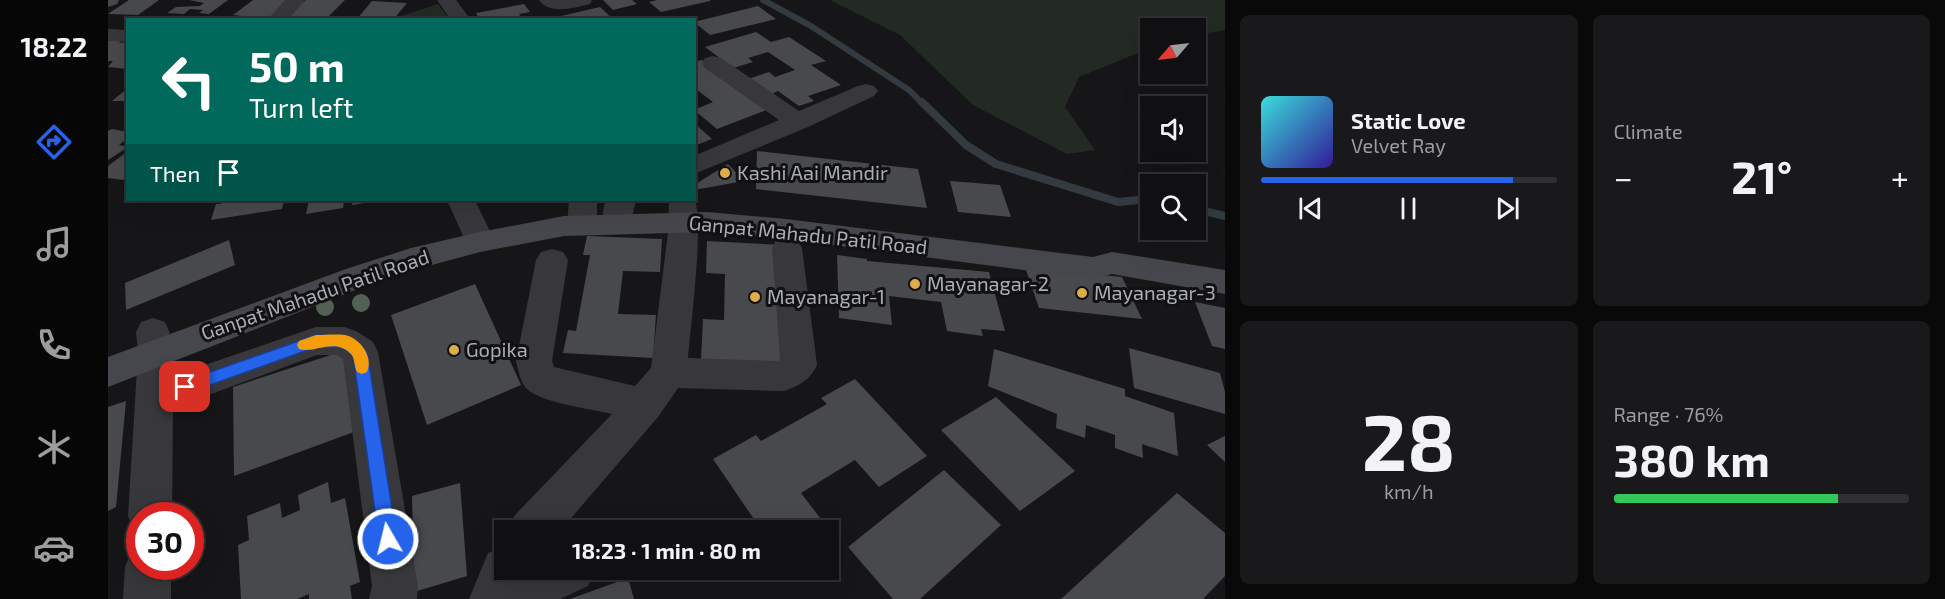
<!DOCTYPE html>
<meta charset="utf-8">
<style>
:root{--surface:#101012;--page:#19191b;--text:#f1f3f6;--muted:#9c9d9f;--line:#303032;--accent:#2563eb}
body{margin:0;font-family:"Exo 2",sans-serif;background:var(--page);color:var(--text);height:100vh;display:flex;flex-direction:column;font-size:22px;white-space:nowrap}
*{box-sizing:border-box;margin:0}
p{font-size:20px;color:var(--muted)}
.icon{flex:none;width:33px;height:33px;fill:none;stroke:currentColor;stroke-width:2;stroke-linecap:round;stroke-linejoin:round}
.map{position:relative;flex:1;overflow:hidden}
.details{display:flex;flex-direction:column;gap:15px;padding:15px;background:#09090a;width:720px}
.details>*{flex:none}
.top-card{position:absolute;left:18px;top:18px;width:570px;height:183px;border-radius:0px;box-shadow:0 6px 24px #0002,0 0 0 2px var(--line);background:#00695c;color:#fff;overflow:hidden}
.needle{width:39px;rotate:242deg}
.fabs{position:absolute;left:1032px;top:18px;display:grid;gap:12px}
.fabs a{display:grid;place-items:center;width:66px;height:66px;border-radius:0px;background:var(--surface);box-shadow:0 6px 24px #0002,0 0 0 2px var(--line);font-size:30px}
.speed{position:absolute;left:18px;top:502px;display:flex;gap:12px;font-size:30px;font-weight:700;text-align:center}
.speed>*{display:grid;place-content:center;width:78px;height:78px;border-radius:50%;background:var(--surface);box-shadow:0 6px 24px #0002,0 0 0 2px var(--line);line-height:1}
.speed .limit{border:9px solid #d22;background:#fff;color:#111}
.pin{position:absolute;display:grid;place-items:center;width:51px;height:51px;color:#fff;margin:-26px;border-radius:12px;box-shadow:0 3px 9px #0006}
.me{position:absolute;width:66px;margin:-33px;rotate:352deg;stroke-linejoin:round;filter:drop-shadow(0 0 4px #0008)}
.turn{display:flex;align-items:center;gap:21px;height:126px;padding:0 24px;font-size:27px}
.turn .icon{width:78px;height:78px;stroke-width:2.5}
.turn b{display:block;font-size:42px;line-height:51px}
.then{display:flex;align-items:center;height:57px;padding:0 24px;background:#0003;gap:12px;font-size:22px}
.big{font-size:45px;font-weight:700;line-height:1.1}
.details .card{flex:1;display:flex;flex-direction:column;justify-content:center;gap:9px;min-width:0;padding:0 21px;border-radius:9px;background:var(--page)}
.details .dial{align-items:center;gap:0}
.dial b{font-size:78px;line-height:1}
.song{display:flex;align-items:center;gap:18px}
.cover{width:72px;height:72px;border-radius:9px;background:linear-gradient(135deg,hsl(180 70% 55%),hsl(250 70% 35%))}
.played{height:6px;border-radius:3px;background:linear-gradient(90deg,var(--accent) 85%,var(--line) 85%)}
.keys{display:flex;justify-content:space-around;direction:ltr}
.heat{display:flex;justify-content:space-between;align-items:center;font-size:33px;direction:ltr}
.charge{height:9px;border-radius:4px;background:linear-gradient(90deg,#34c759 76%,var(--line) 0)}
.details .tiles{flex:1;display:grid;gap:15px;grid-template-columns:repeat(2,1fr)}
.trip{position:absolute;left:386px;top:520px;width:345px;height:60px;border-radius:0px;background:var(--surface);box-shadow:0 6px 24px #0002,0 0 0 2px var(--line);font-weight:700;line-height:60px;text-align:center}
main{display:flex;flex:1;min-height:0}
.tab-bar{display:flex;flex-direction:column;width:108px;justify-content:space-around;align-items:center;background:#060607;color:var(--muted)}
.tab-bar .icon{width:42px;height:42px}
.tab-bar .active{color:var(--accent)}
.tab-bar b{font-size:27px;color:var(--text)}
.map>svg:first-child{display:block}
</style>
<main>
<nav class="tab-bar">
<b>18:22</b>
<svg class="icon active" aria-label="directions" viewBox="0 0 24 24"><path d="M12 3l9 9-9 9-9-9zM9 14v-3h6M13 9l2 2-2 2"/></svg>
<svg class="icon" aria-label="music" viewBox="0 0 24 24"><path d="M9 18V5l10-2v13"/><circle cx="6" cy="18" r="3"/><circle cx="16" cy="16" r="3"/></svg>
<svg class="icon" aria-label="phone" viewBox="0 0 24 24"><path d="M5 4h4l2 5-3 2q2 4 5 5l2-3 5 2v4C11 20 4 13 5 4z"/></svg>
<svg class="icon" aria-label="climate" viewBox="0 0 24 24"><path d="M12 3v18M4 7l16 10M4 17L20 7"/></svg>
<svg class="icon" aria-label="car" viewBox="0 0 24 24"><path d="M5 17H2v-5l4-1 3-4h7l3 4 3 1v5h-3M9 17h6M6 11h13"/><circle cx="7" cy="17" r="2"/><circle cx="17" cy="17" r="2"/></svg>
</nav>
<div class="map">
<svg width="1117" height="599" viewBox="0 0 1117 599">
<rect width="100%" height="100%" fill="#161618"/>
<g fill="#232a24">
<path d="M722,0H1117V30L1088,35V28H1042V48L971,77L957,107L987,150L959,154L865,105L792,35Z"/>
<path d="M330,4L341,19L346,20H291L293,16Z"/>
</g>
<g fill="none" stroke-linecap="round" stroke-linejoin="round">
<path stroke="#333b41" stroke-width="6" d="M655,0L703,26L801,90L815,104"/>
<g stroke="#333b41" stroke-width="8">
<path d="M814,102L858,145L888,164L1010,202L1042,199"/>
<path d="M1088,209L1117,216"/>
</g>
</g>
<g fill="#48494d">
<path d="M21,0H51L30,15L0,14Z"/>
<path d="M81,0H120L101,14L91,13L95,10L82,9L76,14L59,13L68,7L92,6L96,3Z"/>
<path d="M145,0H184L162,19L125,15Z"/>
<path d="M198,0H237L217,20L175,19Z"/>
<path d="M495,0H524L529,4L505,10Z"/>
<path d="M549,0H602V1L553,12L541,2Z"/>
<path d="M264,1L299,3L285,20H248Z"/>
<path d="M416,4L422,12L411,14L415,20H372L368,13Z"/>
<path d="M650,6L668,19L602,35L586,22Z"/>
<path d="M492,7L506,20H440V19Z"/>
<path d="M648,32L663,42L681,37L718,61L703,65L733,85L700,96L706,101L691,106L670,91L661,95L640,79L661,72L667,77L687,70L660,52L640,58L645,62L625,68L597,47Z"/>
<path d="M0,40L13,41L11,43L20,42V69L0,67L5,61H0Z"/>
<path d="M594,60L661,109L609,129L586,110L605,102L589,90L586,91V62Z"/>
<path d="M20,88V101H4Z"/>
<path d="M586,123L604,139L586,146Z"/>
<path d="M4,129L20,132V142L16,141L11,145L20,147L0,160V131Z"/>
<path d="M20,151V176L15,180L0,178V166Z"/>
<path d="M649,151L810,169L819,208L648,189Z"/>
<path d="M620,164L636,181L586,190V185Z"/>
<path d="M842,181L892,185L903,217L850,212Z"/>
<path d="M114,200H176L174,209L103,220L108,204H113Z"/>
<path d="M201,200H269V201L244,205L245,201L236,202L235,208L198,214Z"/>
<path d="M479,236L554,239L552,272L515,271L510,314L548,315L545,358L455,353L460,330L468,331L482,255H475Z"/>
<path d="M121,240L127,265L18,310L17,283Z"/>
<path d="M599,241L675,245L683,365L593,359L595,319L616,320L617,274L598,273Z"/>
<path d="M729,255L759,259V261L881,272L897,331L873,329L875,336L839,331L833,302L781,296L784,325L731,318Z"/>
<path d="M917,267L1014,277L1034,319L931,308Z"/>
<path d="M367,284L413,385L319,425L283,315Z"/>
<path d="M1087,302L1117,308V349L1104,346Z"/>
<path d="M1021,348L1112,373L1117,392V414L1026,388Z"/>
<path d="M241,349L254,429L126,476L125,387Z"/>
<path d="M886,349L1017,389V396L1066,413L1070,456L1034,444L1035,458L1007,448V435L978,425L977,438L948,428L949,414L880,386Z"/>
<path d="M747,379L819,456L771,487L747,460L693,493L722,531H654L605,459L648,435L653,441L719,404L713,398Z"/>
<path d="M888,397L967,471L912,511L833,430Z"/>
<path d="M18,401L8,507L0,511V407Z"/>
<path d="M1117,436V462L1099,445Z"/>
<path d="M836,470L893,525L812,599H785L740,547Z"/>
<path d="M220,482L223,503L237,498L252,582L242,586L244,599H201V594L189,599H133L130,545L141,540L139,516L172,503L174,518L192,510L190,495Z"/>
<path d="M352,483L359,576L306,592L304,496Z"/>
<path d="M1069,493L1117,533V576L1095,599H953Z"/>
<path d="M520,578L526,599H462Z"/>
</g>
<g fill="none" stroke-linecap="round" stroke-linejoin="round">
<g fill="#38383c" fill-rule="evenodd">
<path d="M177,0H197L180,20H159Z"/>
<path d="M329,0H348L363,20H343Z"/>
<path d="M431,0H484L482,4C466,8 441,15 431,0Z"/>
<path d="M0,29L20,30V42L0,41Z"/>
<path d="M605,56L613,58L691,111L750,86L758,84L766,86L770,91L766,96L700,127L586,174V156L671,120L597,68L594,63L597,58Z"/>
<path d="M586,199C597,216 582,332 580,358L670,361L672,359L664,248L668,240L679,237L690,240L694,248L709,365C702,380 691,386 676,391L570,388L550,417L452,531H401L407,515L504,414C484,409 432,403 418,388C412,381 410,369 408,361L428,260L433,252L444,249L455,252L460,260L444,361L446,367L527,386L543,368L560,233L561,203L563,200Z"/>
<path d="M339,200H367L387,242L383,249L372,252L361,249Z"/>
<path d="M461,200H489V225L484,232L474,235L464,232L459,225Z"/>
<path d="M499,200H529C523,211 527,219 520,230L510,233L500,230C494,221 493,209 499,200Z"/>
<path d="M45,318L57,322C66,339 66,357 65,376L208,327H236L248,331L265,342L270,352L310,586L309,599H261L264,586L235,359L229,355H209L65,408L64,516H32V533L27,531L20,516L30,352L28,332L33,322Z"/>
<path d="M396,546V570H487L480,586L452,599H361L380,553Z"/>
<path d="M32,548V567H63V599H15L17,567L24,551Z"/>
</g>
<g fill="#46474c" fill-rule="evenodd">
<path d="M0,0H11L9,4L0,7Z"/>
<path d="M599,212L678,219L985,257L1004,252L1117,270V294L1004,274L985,279L678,239L599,232L456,236L372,252L309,269L260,285L0,387V357L238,269L303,248L372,232L456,216Z"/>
</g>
</g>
<g fill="#526154">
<circle cx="253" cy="303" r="9"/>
<circle cx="217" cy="307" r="9"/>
</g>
<path fill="#2563eb" stroke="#184099" stroke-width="1.5" d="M208,335L241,337L259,352L289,539L286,546L280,548L273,546L271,539L245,355L233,347H208L77,394L71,392L69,387L71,383Z"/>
<path fill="#f59e0b" d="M208,335C217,335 228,334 237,335C252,338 266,357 259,372L254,374L249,372C246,366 247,358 243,354C227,337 207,354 191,349L189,345L191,341Z"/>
<g fill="#dead49" stroke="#111113" stroke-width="2">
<circle cx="617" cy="173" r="6"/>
<circle cx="807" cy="284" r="6"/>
<circle cx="974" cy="293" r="6"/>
<circle cx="647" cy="297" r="6"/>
<circle cx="346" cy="350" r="6"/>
</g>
<g text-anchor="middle" stroke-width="6" stroke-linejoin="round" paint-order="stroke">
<g font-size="20" fill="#aaadb6" stroke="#111113" text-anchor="start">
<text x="629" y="180">Kashi Aai Mandir</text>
<text x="819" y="291">Mayanagar-2</text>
<text x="986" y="300">Mayanagar-3</text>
<text x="659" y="304">Mayanagar-1</text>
<text x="358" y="357">Gopika</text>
</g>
<g font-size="20" fill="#aaadb6" stroke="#111113">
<text transform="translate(700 235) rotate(6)" y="7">Ganpat Mahadu Patil Road</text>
<text transform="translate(207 295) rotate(-19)" y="7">Ganpat Mahadu Patil Road</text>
</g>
</g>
</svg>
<div class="fabs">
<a><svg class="needle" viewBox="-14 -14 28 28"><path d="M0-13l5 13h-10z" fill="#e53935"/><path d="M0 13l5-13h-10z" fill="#9c9d9f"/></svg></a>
<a><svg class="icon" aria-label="sound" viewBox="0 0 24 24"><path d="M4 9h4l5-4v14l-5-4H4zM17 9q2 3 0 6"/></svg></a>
<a><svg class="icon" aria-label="search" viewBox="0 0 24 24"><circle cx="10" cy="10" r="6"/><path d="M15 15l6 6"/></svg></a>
</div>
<div class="speed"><div class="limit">30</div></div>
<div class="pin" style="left:77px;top:387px;background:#d93025"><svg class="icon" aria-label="arrive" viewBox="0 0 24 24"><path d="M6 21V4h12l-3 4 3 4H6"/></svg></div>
<svg class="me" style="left:280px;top:539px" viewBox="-20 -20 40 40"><circle r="17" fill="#2563eb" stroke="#fff" stroke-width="3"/><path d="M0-11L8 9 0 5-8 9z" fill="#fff"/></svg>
<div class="trip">18:23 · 1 min · 80 m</div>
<div class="top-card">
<div class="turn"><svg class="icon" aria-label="left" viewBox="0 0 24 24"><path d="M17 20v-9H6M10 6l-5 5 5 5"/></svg><div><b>50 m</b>Turn left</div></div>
<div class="then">Then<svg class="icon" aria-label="arrive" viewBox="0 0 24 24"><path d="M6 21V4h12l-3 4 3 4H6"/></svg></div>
</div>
</div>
<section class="details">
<div class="tiles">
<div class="card">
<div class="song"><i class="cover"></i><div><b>Static Love</b><p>Velvet Ray</p></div></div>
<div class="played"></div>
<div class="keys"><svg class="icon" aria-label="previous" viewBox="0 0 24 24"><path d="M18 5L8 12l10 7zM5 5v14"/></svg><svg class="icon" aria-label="pause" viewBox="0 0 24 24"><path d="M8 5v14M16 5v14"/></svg><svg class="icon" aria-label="next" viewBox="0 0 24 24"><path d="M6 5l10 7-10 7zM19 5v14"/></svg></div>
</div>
<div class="card"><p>Climate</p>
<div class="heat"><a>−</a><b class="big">21°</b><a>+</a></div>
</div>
<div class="card dial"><b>28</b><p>km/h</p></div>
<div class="card"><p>Range · 76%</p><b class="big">380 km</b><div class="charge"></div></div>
</div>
</section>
</main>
